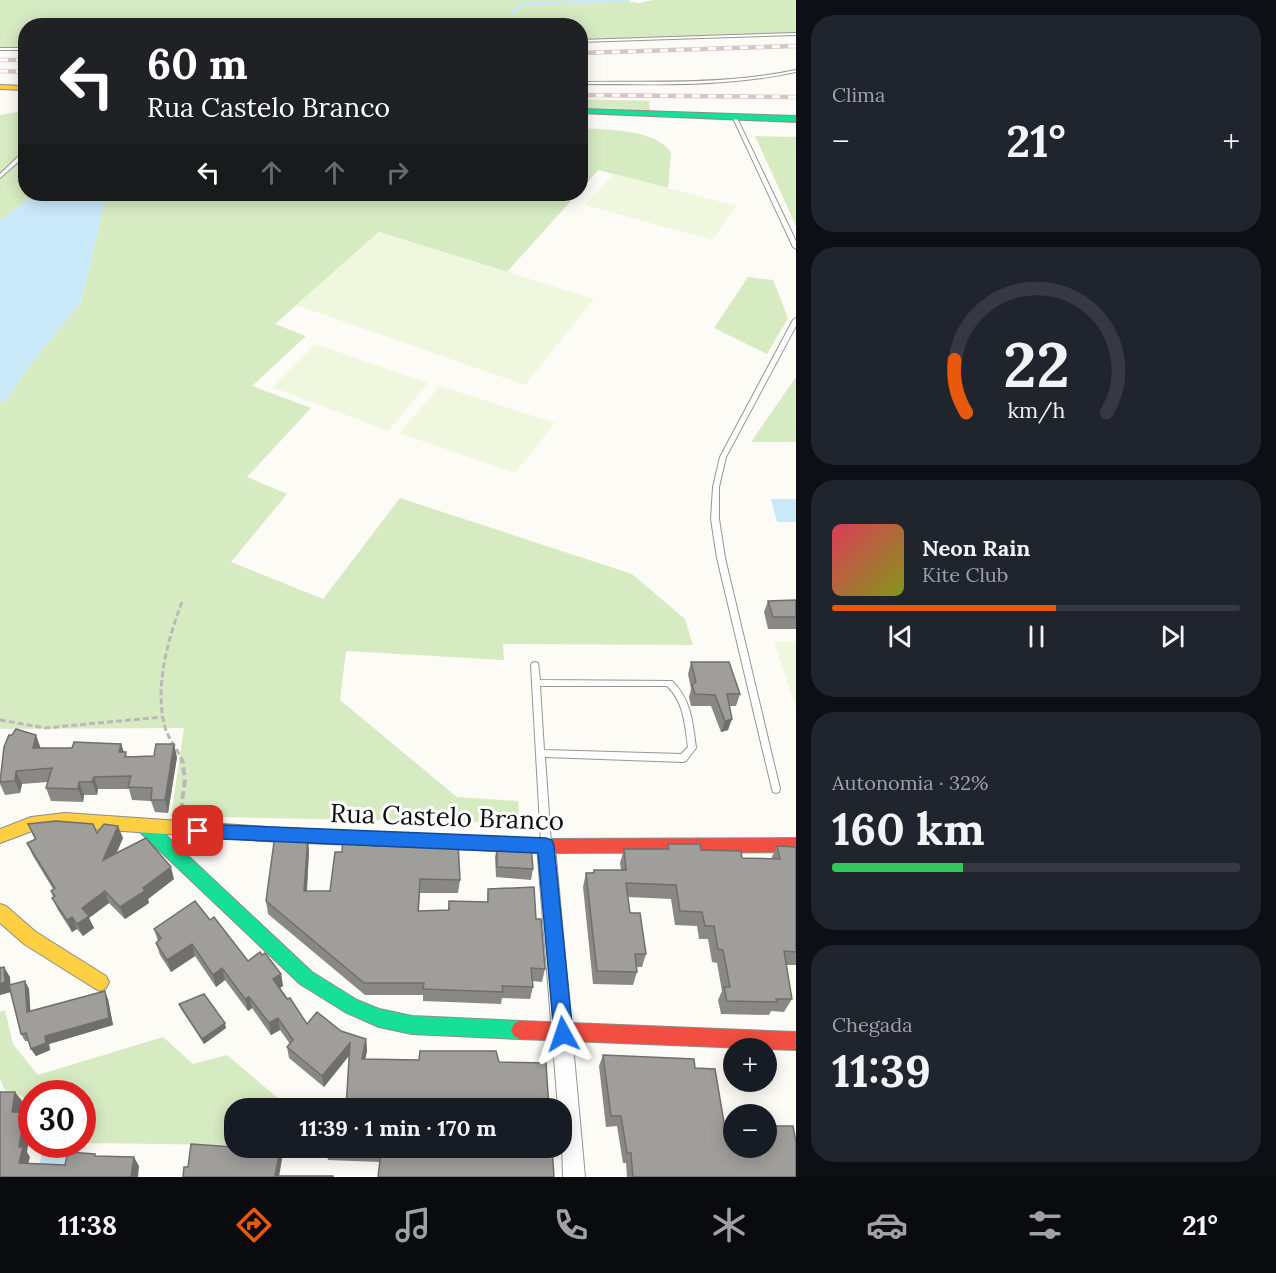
<!DOCTYPE html>
<html lang="pt">
<meta charset="utf-8">
<style>
:root{--surface:#171b24;--page:#20242c;--text:#f1f3f6;--muted:#9ea1a6;--line:#363941;--accent:#ea580c}
body{margin:0;font-family:Lora,serif;background:var(--page);color:var(--text);height:100vh;display:flex;flex-direction:column;font-size:22px;white-space:nowrap}
*{box-sizing:border-box;margin:0}
p{font-size:20px;color:var(--muted)}
.icon{flex:none;width:33px;height:33px;fill:none;stroke:currentColor;stroke-width:2;stroke-linecap:round;stroke-linejoin:round}
.map{position:relative;flex:1;overflow:hidden}
.drawer{display:flex;flex-direction:column;gap:15px;padding:15px;background:#0d0f14;width:480px}
.drawer>*{flex:none}
.top-card{position:absolute;left:18px;top:18px;width:570px;height:183px;border-radius:24px;box-shadow:0 3px 15px #0003;background:#202124;color:#fff;overflow:hidden}
.controls{position:absolute;left:723px;top:1038px;display:grid;gap:12px}
.controls a{display:grid;place-items:center;width:54px;height:54px;border-radius:50%;background:var(--surface);box-shadow:0 3px 15px #0003;font-size:30px}
.speed{position:absolute;left:18px;top:1080px;display:flex;gap:12px;font-size:30px;font-weight:700;text-align:center}
.speed>*{display:grid;place-content:center;width:78px;height:78px;border-radius:50%;background:var(--surface);box-shadow:0 3px 15px #0003;line-height:1}
.speed .limit{border:9px solid #d22;background:#fff;color:#111}
.pin{position:absolute;display:grid;place-items:center;width:51px;height:51px;color:#fff;margin:-26px;border-radius:12px;box-shadow:0 3px 9px #0006}
.me{position:absolute;width:66px;margin:-33px;rotate:355deg;stroke-linejoin:round;filter:drop-shadow(0 0 4px #0008)}
.turn{display:flex;align-items:center;gap:21px;height:126px;padding:0 30px;font-size:27px}
.turn .icon{width:78px;height:78px;stroke-width:2.5}
.turn b{display:block;font-size:42px;line-height:51px}
.lanes{display:flex;align-items:center;height:57px;padding:0 30px;background:#0003;justify-content:center;gap:30px;direction:ltr}
.lanes .off{opacity:.35}
.big{font-size:45px;font-weight:700;line-height:1.1}
.drawer .tile{flex:1;display:flex;flex-direction:column;justify-content:center;gap:9px;min-width:0;padding:0 21px;border-radius:24px;background:var(--page)}
.drawer .dial{align-items:center;gap:0}
.dial svg{height:156px;overflow:visible;fill:none;stroke:var(--line);stroke-width:7;stroke-linecap:round;text-anchor:middle}
.dial text{fill:var(--text);stroke:none}
.song{display:flex;align-items:center;gap:18px}
.cover{width:72px;height:72px;border-radius:9px;background:linear-gradient(135deg,hsl(350 70% 55%),hsl(70 70% 35%))}
.played{height:6px;border-radius:3px;background:linear-gradient(90deg,var(--accent) 55%,var(--line) 55%)}
.keys{display:flex;justify-content:space-around;direction:ltr}
.heat{display:flex;justify-content:space-between;align-items:center;font-size:33px;direction:ltr}
.charge{height:9px;border-radius:4px;background:linear-gradient(90deg,#34c759 32%,var(--line) 0)}
.trip{position:absolute;left:224px;top:1098px;width:348px;height:60px;border-radius:24px;background:var(--surface);box-shadow:0 3px 15px #0003;font-weight:700;line-height:60px;text-align:center}
.tabs{display:flex;height:96px;justify-content:space-around;align-items:center;background:#090b0e;color:var(--muted)}
.tabs .icon{width:42px;height:42px}
.tabs .on{color:var(--accent)}
.tabs b{font-size:27px;color:var(--text)}
main{display:flex;flex:1;min-height:0}
.map>svg:first-child{display:block}
</style>
<main>
<div class="map">
<svg width="796" height="1177" viewBox="0 0 796 1177">
<rect width="100%" height="100%" fill="#fcfbf6"/>
<g fill="#d7ebc2">
<path d="M0,0H619L639,3L653,0H796V34L581,42L580,26H26L25,48H0Z"/>
<path d="M581,99L651,101L649,103L651,114L581,111Z"/>
<path d="M25,111L26,194H36L0,220V115Z"/>
<path d="M581,128C608,130 654,129 671,152L668,188L598,170L581,190Z"/>
<path d="M755,136L796,137V226Z"/>
<path d="M114,194H577L507,272L379,232L275,324L306,336L252,386L311,408L247,477L287,494L231,562L323,599L400,498L632,574L685,619L693,645L503,644L504,660L346,651L340,700L457,797L518,801L520,823L171,816L184,728L0,729V403L8,398L27,369L81,302L104,205Z"/>
<path d="M748,277L773,280L788,318L767,354L714,328Z"/>
<path d="M796,377V442H751Z"/>
<path d="M5,1010L13,1044L38,1075L163,1037L193,1064L227,1055L280,1100L287,1108H234L232,1145L83,1143L82,1094H32L31,1115H29L31,1100L5,1090L0,1079V1012Z"/>
</g>
<g fill="#f0f7df">
<path d="M614,174L737,206L712,240L585,205Z"/>
<path d="M379,232L594,299L525,385L296,305Z"/>
<path d="M315,344L428,383L388,431L272,387Z"/>
<path d="M440,386L555,423L515,473L399,433Z"/>
<path d="M796,641V708L774,642Z"/>
</g>
<g fill="#cae9f8">
<path d="M36,194H114L104,205L81,302L27,369L8,398L0,403V220Z"/>
<path d="M771,499H796V522H777Z"/>
<path d="M43,1150L75,1151L70,1167L39,1166Z"/>
</g>
<g fill="none" stroke-linecap="round" stroke-linejoin="round">
<path stroke="#cae9f8" stroke-width="3" d="M512,15L516,8L524,4L629,0"/>
<defs>
<g id="lane">
<path d="M796,33V35L580,42V40Z"/>
<rect x="0" y="48" width="26" height="2"/>
<path d="M796,70V72C723,88 654,84 580,84V82C654,81 723,85 796,70Z"/>
<path d="M732,115L736,116L796,241V249L793,247L732,116Z"/>
<path d="M24,151H26V155L0,178V174Z"/>
<path d="M796,318V326L726,457L719,487V519L725,558L780,789L779,792L776,793L773,792L772,789L717,558L711,519L713,487L720,457L793,320Z"/>
<path d="M535,662L538,663L540,680L672,681C691,699 693,723 696,748L686,761L683,762L545,757L551,843L549,846L546,847L543,846L541,843L531,665L532,663ZM540,686H667C684,702 685,725 688,747L681,754L544,750Z"/>
</g>
<path id="street" d="M546,838L552,840L555,846L585,1177H563L561,1108H558L537,846L540,840Z"/>
<g id="fast">
<path d="M580,109L796,116V122L580,113Z"/>
<path d="M147,821L153,823L312,972L357,1000L379,1009L412,1016L520,1021L526,1024L529,1030L526,1036L520,1039L412,1034L379,1027L345,1012L300,984L141,833L139,828L141,823Z"/>
</g>
<g id="slow">
<path d="M0,85L26,86V90L0,89Z"/>
<path d="M65,813L281,828L287,830L289,835L287,840L281,842L65,827L32,831L0,843V829L31,817Z"/>
<path d="M0,904L6,906L36,932L106,976L109,982L106,988L100,991L94,988L24,944L0,923Z"/>
</g>
<g id="jam">
<path d="M281,828L546,839L796,838V852L546,853L281,842L275,840L273,835L275,830Z"/>
<path d="M520,1021L796,1032V1050L520,1039L514,1036L511,1030L514,1024Z"/>
</g>
</defs>
<use href="#lane" stroke="#969694" stroke-width="2"/>
<use href="#street" stroke="#969694" stroke-width="2"/>
<use href="#fast" stroke="#8d8c8a" stroke-width="2"/>
<use href="#slow" stroke="#8d8c8a" stroke-width="2"/>
<use href="#jam" stroke="#8d8c8a" stroke-width="2"/>
<g stroke="#b9b9b8" stroke-width="3" stroke-dasharray="6 3" stroke-linecap="butt">
<path d="M182,602C168,639 154,688 165,727C168,739 178,749 182,761"/>
<path d="M0,720L45,728L162,717"/>
</g>
<path stroke="#b9b9b8" stroke-width="4" stroke-dasharray="8 4" stroke-linecap="butt" d="M181,811L185,779L182,759"/>
<use href="#lane" fill="#fffefe" fill-rule="evenodd"/>
<use href="#street" fill="#fffefe" fill-rule="evenodd"/>
<use href="#fast" fill="#16e098" fill-rule="evenodd"/>
<use href="#slow" fill="#ffcf43" fill-rule="evenodd"/>
<use href="#jam" fill="#f24e42" fill-rule="evenodd"/>
<defs>
<g id="rail">
<path d="M580,53L796,46"/>
<path d="M0,60H26"/>
<path d="M0,71L26,72"/>
<path d="M580,95L796,97"/>
</g>
</defs>
<use href="#rail" stroke="#d9c5c6" stroke-width="4.5"/>
<use href="#rail" stroke="#fff" stroke-width="3" stroke-dasharray="8" stroke-linecap="butt"/>
</g>
<g fill="#8a8885">
<path d="M796,600V629H768L764,612L768,601Z"/>
<path d="M691,662L740,694L736,706H730L728,730L721,732L711,706H691L689,697L691,689L688,674Z"/>
<path d="M121,744L124,752L127,756L177,757L168,813L155,812L151,801L132,800L129,789H98L97,795H84L83,802L51,801L46,788L48,782L22,784L20,793L5,795L0,784V777L41,748H72Z"/>
<path d="M28,824L97,833L123,838L116,854L174,879L148,899L149,903L125,919L109,903L89,918L94,928L83,936L77,929L72,932L58,910L52,898L53,897L51,891L53,889L33,856L27,843L35,840Z"/>
<path d="M367,842L373,846L460,880L458,893H420L419,911L448,910L449,901L487,902L488,889L536,919L545,969L542,982L532,981L533,987L530,999L502,998L501,1004L423,1001V995H365L268,914L266,901L309,850L307,891H330L342,852Z"/>
<path d="M668,844L742,858L771,859L777,846L796,847V965H786L792,999L784,1012L771,1011L769,1015L721,1014L718,1000L722,991L717,963L712,962L708,939H699L697,926L675,925L671,899L628,897L630,913L646,954L642,967H637V972L633,985L593,984L583,887L586,873L621,870L620,863L624,849H666Z"/>
<path d="M497,846L533,869L531,880L496,877L495,857Z"/>
<path d="M210,920L248,961L281,974L283,986L280,988L307,1024L341,1031L366,1039L367,1051L365,1059L499,1062L549,1108H346L349,1056L324,1087L289,1058L287,1047L290,1044L280,1030L271,1035L252,1008L248,1011L225,980L216,987L195,956L171,972L160,955L156,943L158,941L154,929Z"/>
<path d="M0,966L10,977V985L25,981L29,989L30,1011L108,999L113,1025L49,1044L50,1050L36,1056L31,1049L29,1041H25L21,1034L10,992L0,995Z"/>
<path d="M179,1004L226,1028L204,1044L181,1009Z"/>
<path d="M603,1055L695,1068L727,1140L796,1177H627L626,1163H623L617,1126L606,1127L599,1066Z"/>
<path d="M552,1148L380,1162L328,1160L326,1150Z"/>
</g>
<g fill="#706f6c">
<path d="M732,719L728,730L721,732L725,721Z"/>
<path d="M36,735L41,749L33,748Z"/>
<path d="M121,744L125,756L119,752Z"/>
<path d="M174,744L177,757L168,813L165,800Z"/>
<path d="M16,771L22,784L20,793L15,781Z"/>
<path d="M94,777L98,789L97,795L92,782Z"/>
<path d="M79,782L84,795L83,802L78,789Z"/>
<path d="M118,826L123,838L108,872L103,860Z"/>
<path d="M308,837L309,850L306,904L304,891Z"/>
<path d="M171,867L174,879L148,899L149,903L125,919L120,907L143,888Z"/>
<path d="M105,891L109,903L89,918L94,928L83,936L77,924L82,908Z"/>
<path d="M72,917L77,929L72,932L67,920Z"/>
<path d="M192,944L195,956L171,972L167,960Z"/>
<path d="M4,967L10,977L11,992L0,995V984Z"/>
<path d="M222,968L225,980L216,987L213,975Z"/>
<path d="M281,974L283,986L275,991L273,979Z"/>
<path d="M25,981L29,989L31,1020L27,1012Z"/>
<path d="M105,991L108,999L113,1025L49,1044L50,1050L36,1056L31,1049L45,1036Z"/>
<path d="M249,997L252,1008L248,1011L245,999Z"/>
<path d="M278,1018L280,1030L271,1035L269,1023Z"/>
<path d="M225,1023L226,1028L204,1044L202,1039Z"/>
<path d="M366,1039L367,1051L363,1070L362,1059Z"/>
<path d="M350,1043V1054L324,1087L322,1076Z"/>
<path d="M15,1092L23,1102L19,1123L12,1112Z"/>
<path d="M25,1112L32,1122L27,1152L30,1157L26,1172L19,1163V1147Z"/>
<path d="M280,1149L282,1159L279,1177H275Z"/>
<path d="M134,1157L139,1166L138,1177H131Z"/>
</g>
<g fill="#a09e9b" stroke="#706f6c" stroke-width="1.5">
<path d="M796,600V617H773L768,601Z"/>
<path d="M691,662H729L740,694H727L732,719L725,721L715,695L695,694L692,685L696,682Z"/>
<path d="M16,729L36,735L33,748H72L74,742L121,744L119,752H126L125,757L154,756L156,744H174L165,800H151L152,788L128,787L131,776L94,777L92,782H79L78,789L46,788L52,768L16,771L15,781L0,782L4,747L9,735H12Z"/>
<path d="M56,821L93,824L97,833L104,824L118,826L103,860L146,838L171,867L143,888L145,891L120,907L105,891L82,908L89,916L77,924L72,917L67,920L52,898L55,896L51,891L55,888L27,843L36,839L28,824Z"/>
<path d="M275,835L308,837L304,891H330L335,852H342L343,839H367V842L373,841L372,846L430,847V842H458L460,880L420,879L418,911L449,910V901L488,902V889L534,887L536,919H541L545,969L531,968L533,987L502,986L503,992L423,989L424,983H364L266,901Z"/>
<path d="M668,844H700L701,850L741,851L742,858L780,859L777,846L796,847V952L784,951L792,999H776L777,1002L727,1001L724,987H730L723,950L718,949L714,926H705L702,912L680,911L676,885L626,883L630,913H640L646,954H635L637,972L597,971L586,873H594V870H626L624,849H669Z"/>
<path d="M497,846H531L533,869L497,867Z"/>
<path d="M195,901L210,920L214,917L248,961L260,952L262,955L265,953L281,974L273,979L287,999L290,998L307,1024L317,1012L341,1031L366,1039L362,1059L419,1060L420,1051H496L499,1062L546,1063L549,1108H507V1107L474,1106L473,1108H346L350,1043L322,1076L287,1047L293,1040L278,1018L269,1023L249,997L245,999L222,968L213,975L192,944L167,960L156,943L161,938L154,929Z"/>
<path d="M4,967L5,982L0,984V968Z"/>
<path d="M25,981L27,1012L105,991L109,1018L45,1036L46,1043L31,1049L26,1033L21,1034L9,985Z"/>
<path d="M204,994L225,1023L202,1039L179,1004Z"/>
<path d="M603,1055L694,1059L695,1068L715,1069L727,1140H734V1148H766V1126H793L796,1142V1177H633L631,1153H627L621,1116H611Z"/>
<path d="M0,1092H15L12,1112H25L19,1147H23L19,1163L65,1165L68,1152L95,1154V1156L134,1157L131,1177H0Z"/>
<path d="M191,1144L234,1147V1148L280,1149L275,1176H333V1177H183L184,1167H188Z"/>
<path d="M327,1148H552L554,1177H378L381,1152L326,1150Z"/>
</g>
<path fill="#1a73e8" stroke="#114b97" stroke-width="1.5" d="M198,824L546,838L552,840L554,846L573,1034L570,1040L563,1043L557,1040L554,1034L538,853L198,838L193,836L190,831L193,826Z"/>
<g text-anchor="middle" stroke-width="6" stroke-linejoin="round" paint-order="stroke">
<g font-size="26" fill="#101010" stroke="#fff">
<text transform="translate(447 817) rotate(2)" y="9">Rua Castelo Branco</text>
</g>
</g>
</svg>
<div class="controls">
<a>+</a>
<a>−</a>
</div>
<div class="speed"><div class="limit">30</div></div>
<div class="pin" style="left:198px;top:831px;background:#d93025"><svg class="icon" aria-label="arrive" viewBox="0 0 24 24"><path d="M6 21V4h12l-3 4 3 4H6"/></svg></div>
<svg class="me" style="left:563px;top:1034px" viewBox="-20 -20 40 40"><path d="M0-17L14 15 0 8-14 15z" fill="#1a73e8" stroke="#fff" stroke-width="4"/></svg>
<div class="trip">11:39 · 1 min · 170 m</div>
<div class="top-card">
<div class="turn"><svg class="icon" aria-label="left" viewBox="0 0 24 24"><path d="M17 20v-9H6M10 6l-5 5 5 5"/></svg><div><b>60 m</b>Rua Castelo Branco</div></div>
<div class="lanes"><svg class="icon" aria-label="left" viewBox="0 0 24 24"><path d="M17 20v-9H6M10 6l-5 5 5 5"/></svg><svg class="icon off" aria-label="ahead" viewBox="0 0 24 24"><path d="M12 20V5M6 11l6-6 6 6"/></svg><svg class="icon off" aria-label="ahead" viewBox="0 0 24 24"><path d="M12 20V5M6 11l6-6 6 6"/></svg><svg class="icon off" aria-label="right" viewBox="0 0 24 24"><path d="M7 20v-9h11M14 6l5 5-5 5"/></svg></div>
</div>
</div>
<section class="drawer">
<div class="tile"><p>Clima</p>
<div class="heat"><a>−</a><b class="big">21°</b><a>+</a></div>
</div>
<div class="tile dial"><svg viewBox="0 0 100 80">
<path d="M14 69A42 42 0 1 1 86 69"/>
<path d="M14 69A42 42 0 0 1 8 42" stroke="#ea580c"/>
<text x="50" y="56" font-size="32" font-weight="700">22</text>
<text x="50" y="72" font-size="11">km/h</text>
</svg></div>
<div class="tile">
<div class="song"><i class="cover"></i><div><b>Neon Rain</b><p>Kite Club</p></div></div>
<div class="played"></div>
<div class="keys"><svg class="icon" aria-label="previous" viewBox="0 0 24 24"><path d="M18 5L8 12l10 7zM5 5v14"/></svg><svg class="icon" aria-label="pause" viewBox="0 0 24 24"><path d="M8 5v14M16 5v14"/></svg><svg class="icon" aria-label="next" viewBox="0 0 24 24"><path d="M6 5l10 7-10 7zM19 5v14"/></svg></div>
</div>
<div class="tile"><p>Autonomia · 32%</p><b class="big">160 km</b><div class="charge"></div></div>
<div class="tile"><p>Chegada</p><b class="big">11:39</b></div>
</section>
</main>
<nav class="tabs">
<b>11:38</b>
<svg class="icon on" aria-label="directions" viewBox="0 0 24 24"><path d="M12 3l9 9-9 9-9-9zM9 14v-3h6M13 9l2 2-2 2"/></svg>
<svg class="icon" aria-label="music" viewBox="0 0 24 24"><path d="M9 18V5l10-2v13"/><circle cx="6" cy="18" r="3"/><circle cx="16" cy="16" r="3"/></svg>
<svg class="icon" aria-label="phone" viewBox="0 0 24 24"><path d="M5 4h4l2 5-3 2q2 4 5 5l2-3 5 2v4C11 20 4 13 5 4z"/></svg>
<svg class="icon" aria-label="climate" viewBox="0 0 24 24"><path d="M12 3v18M4 7l16 10M4 17L20 7"/></svg>
<svg class="icon" aria-label="car" viewBox="0 0 24 24"><path d="M5 17H2v-5l4-1 3-4h7l3 4 3 1v5h-3M9 17h6M6 11h13"/><circle cx="7" cy="17" r="2"/><circle cx="17" cy="17" r="2"/></svg>
<svg class="icon" aria-label="filters" viewBox="0 0 24 24"><path d="M4 7h16M4 17h16"/><circle cx="9" cy="7" r="2"/><circle cx="15" cy="17" r="2"/></svg>
<b>21°</b>
</nav>
